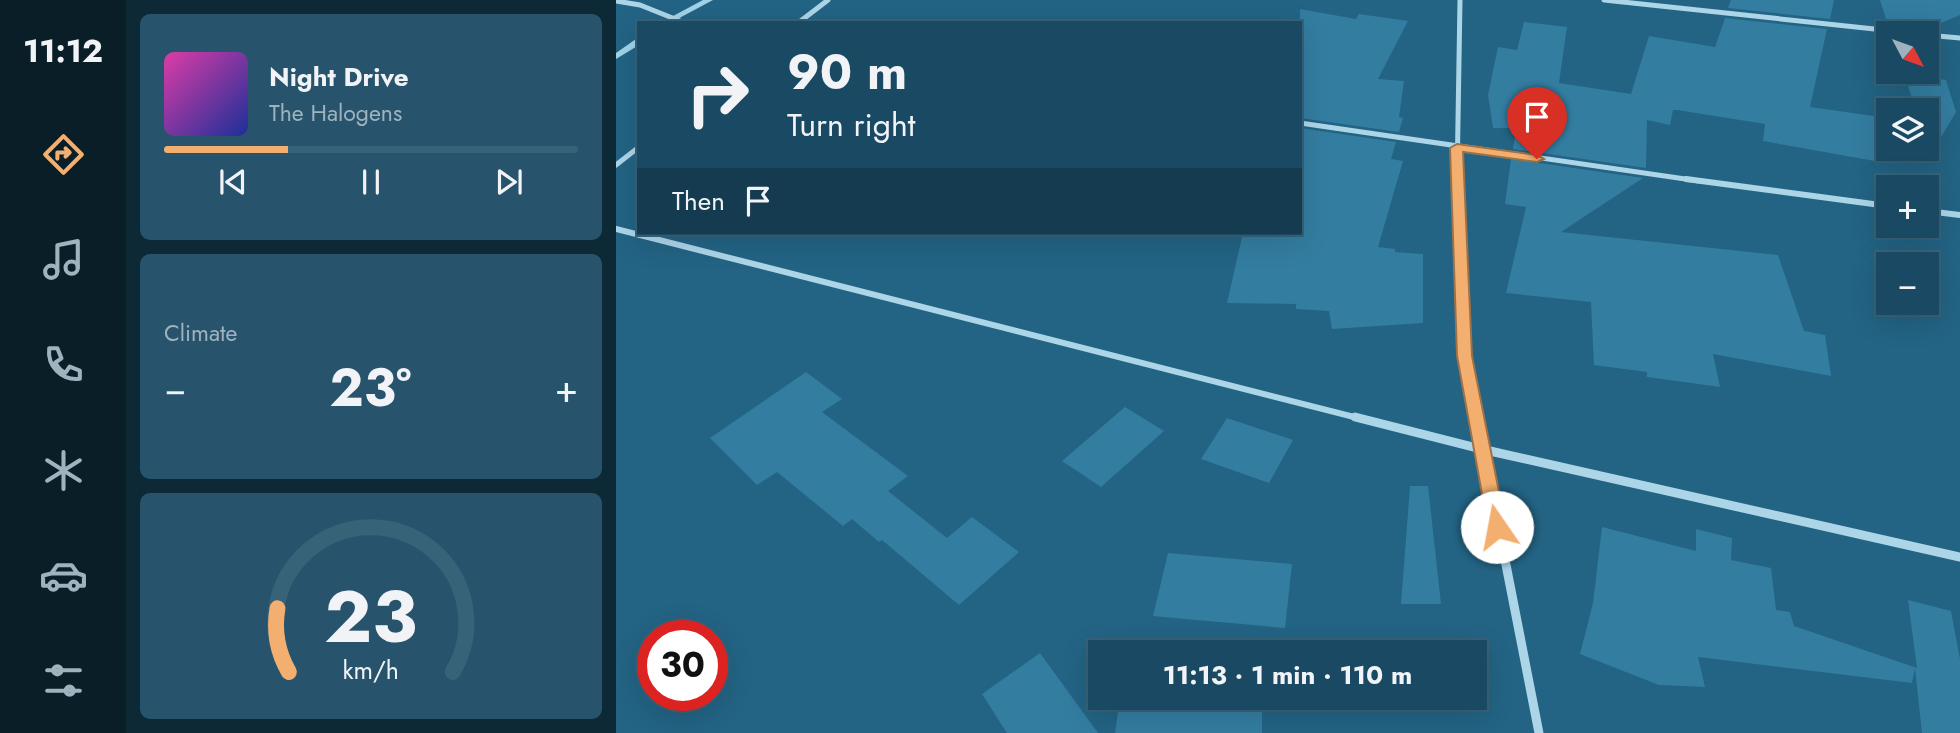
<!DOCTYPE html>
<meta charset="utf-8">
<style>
:root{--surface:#1a4a63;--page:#27546c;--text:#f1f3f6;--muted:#9fb3be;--line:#386278;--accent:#f3af6f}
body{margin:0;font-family:Jost,sans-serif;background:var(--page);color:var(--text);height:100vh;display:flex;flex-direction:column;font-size:26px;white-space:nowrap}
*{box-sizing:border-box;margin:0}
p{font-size:23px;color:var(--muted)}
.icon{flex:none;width:38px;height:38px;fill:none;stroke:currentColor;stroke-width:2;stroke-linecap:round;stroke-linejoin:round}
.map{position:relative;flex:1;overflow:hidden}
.sheet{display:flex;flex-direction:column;gap:14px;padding:14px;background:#0e2936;width:490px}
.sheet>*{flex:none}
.banner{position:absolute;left:21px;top:21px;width:665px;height:214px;border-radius:0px;box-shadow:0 7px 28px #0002,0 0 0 2px var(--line);background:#1a4a63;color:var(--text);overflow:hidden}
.needle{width:46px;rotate:131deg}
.tools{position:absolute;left:1260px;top:21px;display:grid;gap:14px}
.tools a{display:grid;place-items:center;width:63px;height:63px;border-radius:0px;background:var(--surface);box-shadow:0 7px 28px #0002,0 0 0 2px var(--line);font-size:35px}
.speed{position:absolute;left:21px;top:620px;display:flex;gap:14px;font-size:35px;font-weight:700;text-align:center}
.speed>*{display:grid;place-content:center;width:91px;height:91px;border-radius:50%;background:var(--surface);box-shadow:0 7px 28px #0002,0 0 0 2px var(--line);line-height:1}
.speed .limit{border:10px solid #d22;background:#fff;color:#111}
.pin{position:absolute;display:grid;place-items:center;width:60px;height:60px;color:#fff;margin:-72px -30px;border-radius:50% 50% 50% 0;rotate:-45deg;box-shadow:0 0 7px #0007}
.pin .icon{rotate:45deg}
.me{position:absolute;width:77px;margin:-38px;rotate:348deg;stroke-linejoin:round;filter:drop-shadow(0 0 5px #0008)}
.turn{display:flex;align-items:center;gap:24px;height:147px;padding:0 35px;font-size:32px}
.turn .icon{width:91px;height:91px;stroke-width:2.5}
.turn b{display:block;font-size:49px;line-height:60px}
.then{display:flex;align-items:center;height:66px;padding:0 35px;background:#0003;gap:14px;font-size:26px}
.big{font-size:52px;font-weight:700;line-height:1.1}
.sheet .card{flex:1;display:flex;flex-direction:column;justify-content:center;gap:10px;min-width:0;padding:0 24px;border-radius:10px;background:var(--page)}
.sheet .dial{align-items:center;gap:0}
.dial svg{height:182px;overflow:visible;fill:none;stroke:var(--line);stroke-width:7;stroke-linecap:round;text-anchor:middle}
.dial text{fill:var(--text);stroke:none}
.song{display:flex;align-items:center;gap:21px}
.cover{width:84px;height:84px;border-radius:10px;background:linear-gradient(135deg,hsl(320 70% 55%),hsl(230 70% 35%))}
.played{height:7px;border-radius:4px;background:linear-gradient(90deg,var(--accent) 30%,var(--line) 30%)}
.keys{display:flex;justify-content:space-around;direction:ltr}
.heat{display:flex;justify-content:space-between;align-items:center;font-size:38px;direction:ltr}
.trip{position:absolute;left:472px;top:640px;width:399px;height:70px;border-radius:0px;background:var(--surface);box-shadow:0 7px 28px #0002,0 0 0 2px var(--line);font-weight:700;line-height:70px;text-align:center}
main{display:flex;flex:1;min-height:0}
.tab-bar{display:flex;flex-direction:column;width:126px;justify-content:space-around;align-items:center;background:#0a1e28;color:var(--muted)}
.tab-bar .icon{width:49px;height:49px}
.tab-bar .selected{color:var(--accent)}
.tab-bar b{font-size:32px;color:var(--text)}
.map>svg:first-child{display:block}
</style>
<main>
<nav class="tab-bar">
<b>11:12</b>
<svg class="icon selected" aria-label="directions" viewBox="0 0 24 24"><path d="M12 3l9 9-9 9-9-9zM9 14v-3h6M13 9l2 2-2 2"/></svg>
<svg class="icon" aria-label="music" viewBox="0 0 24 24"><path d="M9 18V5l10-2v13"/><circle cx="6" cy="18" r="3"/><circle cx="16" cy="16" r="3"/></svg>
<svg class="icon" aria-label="phone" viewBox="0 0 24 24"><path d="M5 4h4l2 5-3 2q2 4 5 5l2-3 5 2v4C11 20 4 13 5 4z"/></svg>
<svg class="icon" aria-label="climate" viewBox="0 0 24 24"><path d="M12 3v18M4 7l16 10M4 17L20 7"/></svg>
<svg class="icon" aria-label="car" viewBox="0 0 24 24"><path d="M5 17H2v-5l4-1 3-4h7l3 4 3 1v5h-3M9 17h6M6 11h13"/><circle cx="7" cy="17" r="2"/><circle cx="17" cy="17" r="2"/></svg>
<svg class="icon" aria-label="filters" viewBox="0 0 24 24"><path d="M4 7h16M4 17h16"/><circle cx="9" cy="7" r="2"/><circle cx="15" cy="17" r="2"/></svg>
</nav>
<section class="sheet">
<div class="card">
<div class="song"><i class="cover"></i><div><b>Night Drive</b><p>The Halogens</p></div></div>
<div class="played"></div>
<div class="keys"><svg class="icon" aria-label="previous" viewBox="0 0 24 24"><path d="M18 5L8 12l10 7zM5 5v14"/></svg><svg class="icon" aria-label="pause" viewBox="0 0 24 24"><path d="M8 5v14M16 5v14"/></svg><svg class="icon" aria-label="next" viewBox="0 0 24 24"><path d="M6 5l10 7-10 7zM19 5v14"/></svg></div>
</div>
<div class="card"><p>Climate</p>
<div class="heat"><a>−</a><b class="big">23°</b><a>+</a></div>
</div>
<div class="card dial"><svg viewBox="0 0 100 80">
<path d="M14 69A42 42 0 1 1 86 69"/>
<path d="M14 69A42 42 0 0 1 9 41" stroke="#f3af6f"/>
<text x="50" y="56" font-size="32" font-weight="700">23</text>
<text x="50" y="72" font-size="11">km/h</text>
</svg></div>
</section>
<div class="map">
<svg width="1344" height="733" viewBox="0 0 1344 733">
<rect width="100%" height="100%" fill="#236384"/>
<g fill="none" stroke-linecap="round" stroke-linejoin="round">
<g fill="#a0d3e9" fill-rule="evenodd">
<path d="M87,0H97L54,23H44Z"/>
<path d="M20,39H23V45L0,59V53Z"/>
</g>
</g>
<g fill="#337da1">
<path d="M1115,0H1218L1214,19L1112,8Z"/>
<path d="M1264,0H1344V15L1301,33L1297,28L1272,25Z"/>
<path d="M684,9L740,19L743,14L792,21L762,79L788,81L783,117L787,118L783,132L684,118Z"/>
<path d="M1109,18L1211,29L1194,107L1272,118V149H1311V110H1300L1288,74L1330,80L1340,112L1312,159L1267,153L1270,163L1147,141L1149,124L1061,110H1057L1054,125L1031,120L1030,168L897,149L900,128H877L872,95L882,47L901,50L908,22L951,27L943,83L1015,94L1033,36L1099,47Z"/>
<path d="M684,128L780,142L775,159L787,161L762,247L779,249V252L807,254V323L716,329L713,311L680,309V304L611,303L627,233H684Z"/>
<path d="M895,159L1027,178L945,232L1162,255L1188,331L1209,335L1215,376L1097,354L1104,387L1031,377V372L978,365L975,302L890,293L910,207L889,204Z"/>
<path d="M190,372L226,399L206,412L292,476L272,491L331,538L356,517L403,552L343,605L266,540L263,542L236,519L227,526L161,472L141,485L94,438Z"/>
<path d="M509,407L548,431L485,487L446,461Z"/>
<path d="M611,418L677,440L653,483L585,459Z"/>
<path d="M794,486H812L825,604H785Z"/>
<path d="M986,527L1080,551V529L1116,538L1115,560L1155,568L1160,610L1174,612L1178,626L1301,668L1292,600L1335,611L1344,659V733H1306L1299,668L1296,683L1082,657L1089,687L1043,685L964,654L977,603Z"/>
<path d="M552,553L676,564L669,628L537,616Z"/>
<path d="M424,653L482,733H391L366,694Z"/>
<path d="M504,698H646V733H499Z"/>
</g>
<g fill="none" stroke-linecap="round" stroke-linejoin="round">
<g stroke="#acd5e8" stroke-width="5">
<path d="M988,0L1296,33"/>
<path d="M0,1L24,5L69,23"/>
<path d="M182,23L212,0"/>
<path d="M1311,35L1344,38"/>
<path d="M684,123L1083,181"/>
<path d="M0,165L23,147"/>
<path d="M841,181L844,0"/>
</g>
<g stroke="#acd5e8" stroke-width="6">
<path d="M841,179L849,356L861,419"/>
<path d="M1070,179L1272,206"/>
<path d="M1311,211L1344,215"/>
<path d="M0,229L746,419"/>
</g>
<g stroke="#acd5e8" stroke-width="9">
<path d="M739,417L865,449L1344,557"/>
<path d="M861,417L923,733"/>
</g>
</g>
<path fill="#f3af6f" stroke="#9e7248" stroke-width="2" d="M841,144L921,155L928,159L921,162L847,152L856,356L890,527L888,532H875L872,527L841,356L834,148Z"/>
</svg>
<div class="tools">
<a><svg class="needle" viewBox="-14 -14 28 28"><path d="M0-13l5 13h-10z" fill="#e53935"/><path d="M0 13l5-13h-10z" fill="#9fb3be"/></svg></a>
<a><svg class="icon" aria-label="layers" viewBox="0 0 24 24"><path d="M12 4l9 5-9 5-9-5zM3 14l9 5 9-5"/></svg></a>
<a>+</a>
<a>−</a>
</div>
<div class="speed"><div class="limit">30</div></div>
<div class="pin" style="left:921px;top:159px;background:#d93025"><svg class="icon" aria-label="arrive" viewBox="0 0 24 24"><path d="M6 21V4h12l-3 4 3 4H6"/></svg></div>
<svg class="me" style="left:881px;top:527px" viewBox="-20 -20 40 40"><circle r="19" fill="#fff"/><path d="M0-13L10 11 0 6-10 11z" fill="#f3af6f"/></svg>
<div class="trip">11:13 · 1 min · 110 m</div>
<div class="banner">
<div class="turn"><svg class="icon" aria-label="right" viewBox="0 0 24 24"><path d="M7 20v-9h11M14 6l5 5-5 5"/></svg><div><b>90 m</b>Turn right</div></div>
<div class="then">Then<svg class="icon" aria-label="arrive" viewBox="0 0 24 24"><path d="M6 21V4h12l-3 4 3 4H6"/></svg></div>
</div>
</div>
</main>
